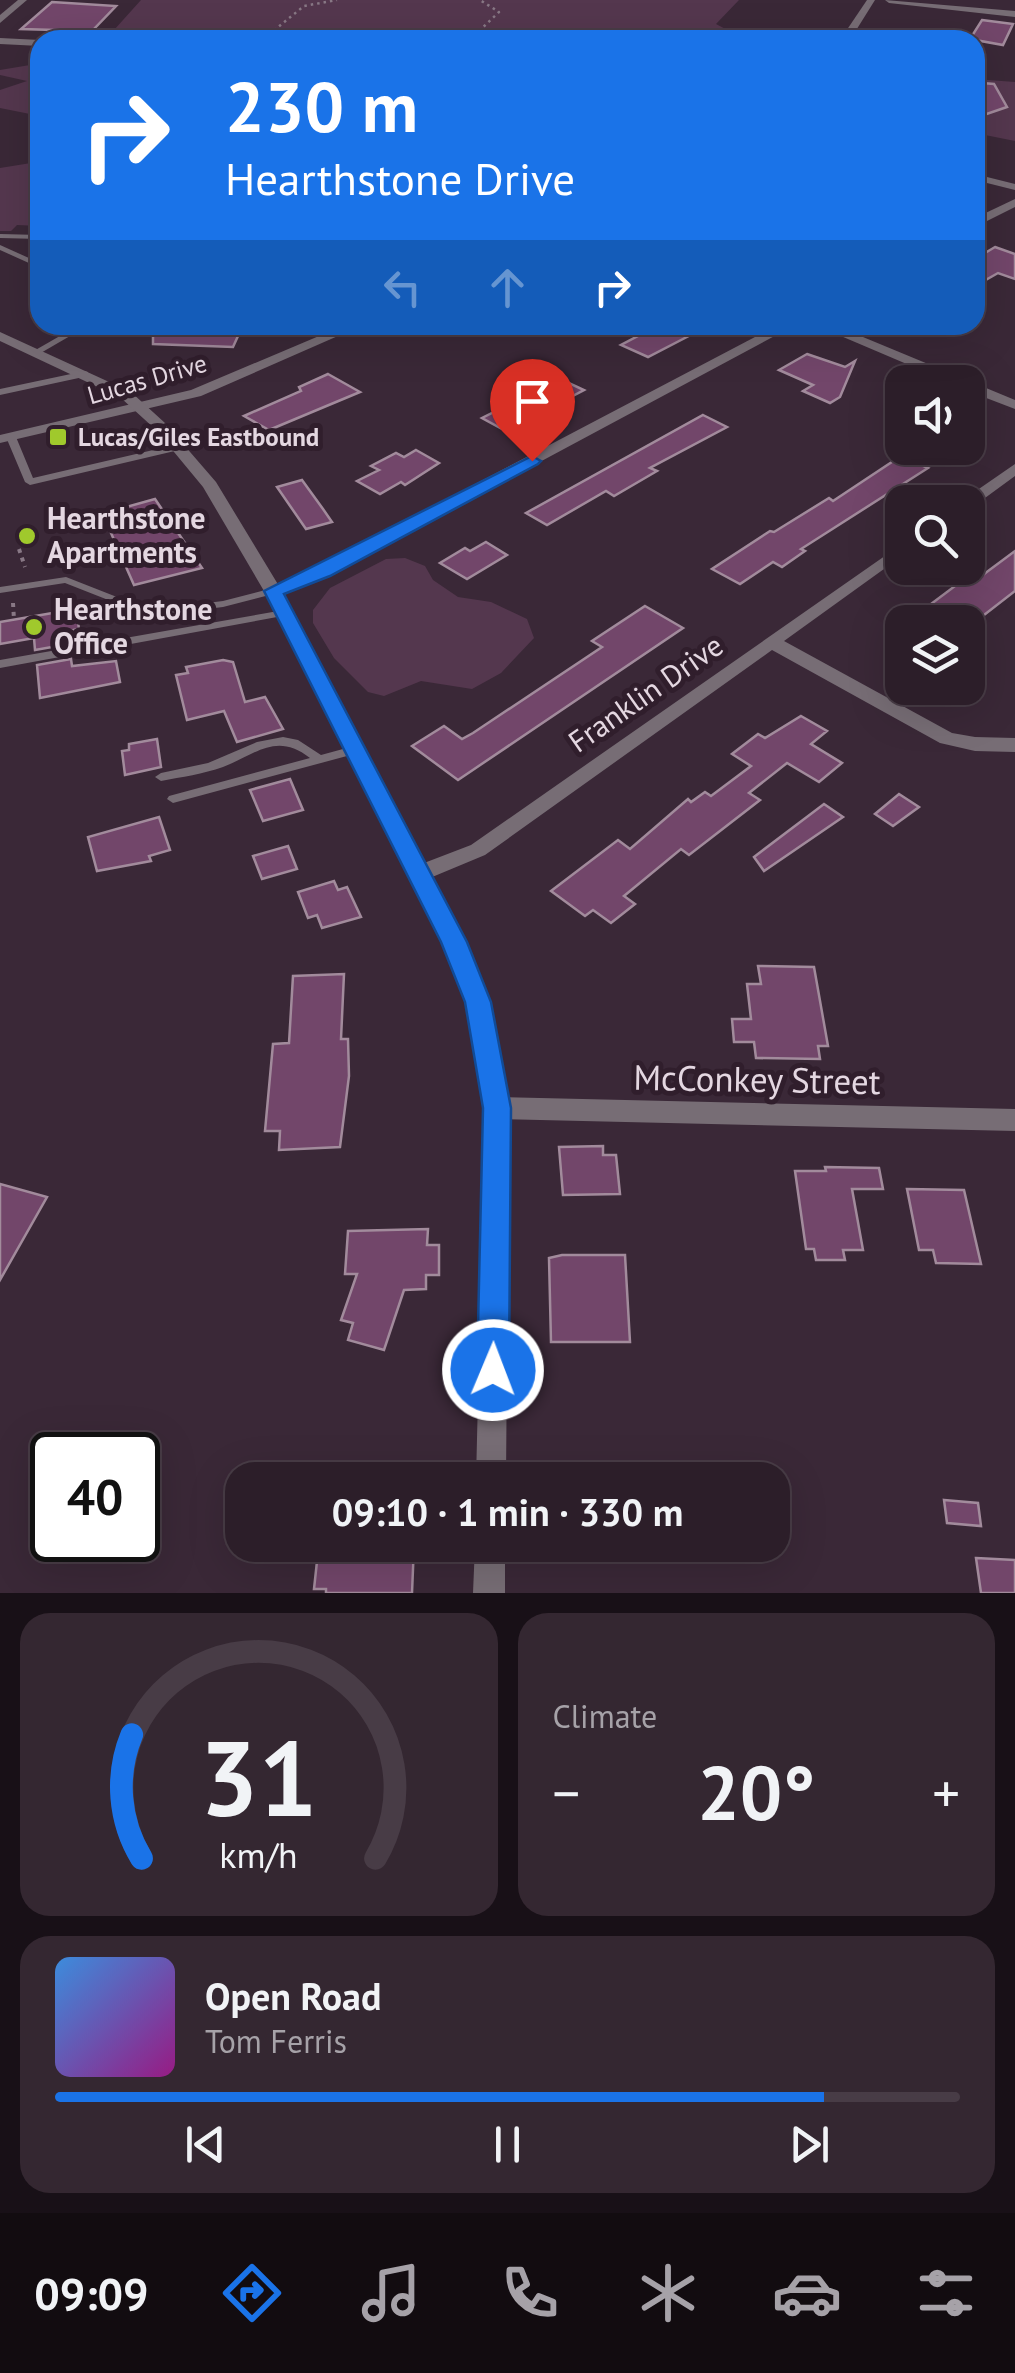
<!DOCTYPE html>
<meta charset="utf-8">
<style>
:root{--surface:#2c1e29;--page:#342731;--text:#f1f3f6;--muted:#a6a2a8;--line:#483c46;--accent:#1a73e8}
body{margin:0;font-family:"PT Sans",sans-serif;background:var(--page);color:var(--text);height:100vh;display:flex;flex-direction:column;font-size:38px;white-space:nowrap}
*{box-sizing:border-box;margin:0}
p{font-size:32px;color:var(--muted)}
.icon{flex:none;width:55px;height:55px;fill:none;stroke:currentColor;stroke-width:2;stroke-linecap:round;stroke-linejoin:round}
.map{position:relative;height:1593px;overflow:hidden}
.drawer{display:flex;flex-direction:column;gap:20px;padding:20px;background:#181017;flex:1}
.drawer>*{flex:none}
.top-card{position:absolute;left:30px;top:30px;width:955px;height:305px;border-radius:30px;box-shadow:0 10px 40px #0002,0 0 0 2px var(--line);background:#1a73e8;color:#fff;overflow:hidden}
.buttons{position:absolute;left:885px;top:365px;display:grid;gap:20px}
.buttons a{display:grid;place-items:center;width:100px;height:100px;border-radius:20px;background:var(--surface);box-shadow:0 10px 40px #0002,0 0 0 2px var(--line);font-size:50px}
.speed{position:absolute;left:30px;top:1432px;display:flex;gap:20px;font-size:50px;font-weight:700;text-align:center}
.speed>*{display:grid;place-content:center;width:130px;height:130px;border-radius:50%;background:var(--surface);box-shadow:0 10px 40px #0002,0 0 0 2px var(--line);line-height:1}
.speed .limit{border:5px solid #111;border-radius:15px;background:#fff;color:#111}
.pin{position:absolute;display:grid;place-items:center;width:85px;height:85px;color:#fff;margin:-102px -42px;border-radius:50% 50% 50% 0;rotate:-45deg;box-shadow:0 0 10px #0007}
.pin .icon{rotate:45deg}
.me{position:absolute;width:110px;margin:-55px;rotate:1deg;stroke-linejoin:round;filter:drop-shadow(0 0 8px #0008)}
.turn{display:flex;align-items:center;gap:35px;height:210px;padding:0 30px;font-size:45px}
.turn .icon{width:130px;height:130px;stroke-width:2.5}
.turn b{display:block;font-size:70px;line-height:85px}
.lanes{display:flex;align-items:center;height:95px;padding:0 30px;background:#0003;justify-content:center;gap:50px;direction:ltr}
.lanes .off{opacity:.35}
.big{font-size:75px;font-weight:700;line-height:1.1}
.drawer .widget{flex:1;display:flex;flex-direction:column;justify-content:center;gap:15px;min-width:0;padding:0 35px;border-radius:30px;background:var(--page)}
.drawer .dial{align-items:center;gap:0}
.dial svg{height:260px;overflow:visible;fill:none;stroke:var(--line);stroke-width:7;stroke-linecap:round;text-anchor:middle}
.dial text{fill:var(--text);stroke:none}
.song{display:flex;align-items:center;gap:30px}
.cover{width:120px;height:120px;border-radius:15px;background:linear-gradient(135deg,hsl(210 70% 55%),hsl(310 70% 35%))}
.played{height:10px;border-radius:5px;background:linear-gradient(90deg,var(--accent) 85%,var(--line) 85%)}
.keys{display:flex;justify-content:space-around;direction:ltr}
.heat{display:flex;justify-content:space-between;align-items:center;font-size:55px;direction:ltr}
.drawer .tiles{flex:1;display:grid;gap:20px;grid-template-columns:1fr 1fr}
.widget:last-child{grid-column:span 2}
.trip{position:absolute;left:225px;top:1462px;width:565px;height:100px;border-radius:30px;background:var(--surface);box-shadow:0 10px 40px #0002,0 0 0 2px var(--line);font-weight:700;line-height:100px;text-align:center}
.menu{display:flex;height:160px;justify-content:space-around;align-items:center;background:#120c10;color:var(--muted)}
.menu .icon{width:70px;height:70px}
.menu .active{color:var(--accent)}
.menu b{font-size:45px;color:var(--text)}
.map>svg:first-child{display:block}
</style>
<div class="map">
<svg width="1015" height="1593" viewBox="0 0 1015 1593">
<rect width="100%" height="100%" fill="#3a2837"/>
<g fill="#54374e">
<path d="M141,0H739L716,24L733,33L697,40H105Z"/>
<path d="M30,65L40,66V116L0,108V90L27,81L0,75V70Z"/>
<path d="M975,79L1015,82V141L975,133Z"/>
<path d="M40,153V226L17,225L11,231H0V168L31,163Z"/>
<path d="M405,558L425,566L433,580L458,597L491,602L527,619L534,638L501,673L472,689L421,681L384,696L368,692L334,658L313,623V610L330,588L386,559Z"/>
</g>
<g fill="#72466a" stroke="#a28b9c" stroke-width="2.5">
<path d="M52,2L116,6L92,31L21,29Z"/>
<path d="M982,20L1013,24L1003,45L970,39Z"/>
<path d="M982,83L994,84L1007,107L975,118V90Z"/>
<path d="M995,247L1015,254V279L998,273L975,286V259Z"/>
<path d="M153,325H243L233,347L153,344Z"/>
<path d="M659,325H710L648,357L621,345Z"/>
<path d="M807,354L845,367L855,361L840,397L830,403L803,391L813,385L779,370Z"/>
<path d="M328,374L360,392L269,430L244,416L301,391L299,387Z"/>
<path d="M560,379L584,390L506,431L482,418Z"/>
<path d="M703,415L727,427L650,468L657,471L614,496L606,491L547,525L526,513Z"/>
<path d="M416,450L439,463L405,485L401,482L380,494L357,481L379,470L371,466L396,453L404,457Z"/>
<path d="M901,456L928,468L801,549L805,551L782,567L773,562L740,584L712,569L770,531L774,532L829,498L833,501Z"/>
<path d="M302,480L323,509L332,522L306,529L277,487Z"/>
<path d="M155,499L202,568L134,585L111,533L123,529L112,511Z"/>
<path d="M486,542L507,555L467,579L440,563L465,548L470,551Z"/>
<path d="M1015,551V591L975,622H907L963,580L974,574L980,577Z"/>
<path d="M645,606L683,628L458,780L412,746L444,726L462,739L473,733L602,647L592,641Z"/>
<path d="M76,609L79,629L68,631L69,644L35,650L34,638L0,644V622Z"/>
<path d="M71,659L72,666L116,661L120,682L40,698L37,665Z"/>
<path d="M223,660L233,662L245,702L265,697L283,729L237,742L224,711L187,720L176,675L188,673L186,667Z"/>
<path d="M801,716L827,731L811,744L842,763L819,782L787,763L749,793L760,800L689,855L681,849L624,896L635,904L611,923L593,910L585,916L551,891L618,840L630,849L688,799L691,802L705,792L711,796L751,766L732,754L758,734L765,738Z"/>
<path d="M157,739L161,767L125,775L122,751L129,750V744Z"/>
<path d="M290,779L303,810L263,821L250,790Z"/>
<path d="M899,794L919,807L893,826L875,814Z"/>
<path d="M824,804L843,817L764,871L754,857Z"/>
<path d="M159,817L170,850L149,856L151,861L97,871L88,837Z"/>
<path d="M288,846L297,869L262,879L253,856Z"/>
<path d="M334,881L338,890L347,887L361,917L322,928L317,915L308,918L298,892Z"/>
<path d="M758,966L814,967L828,1046H818L820,1059L756,1058L754,1042H734L732,1019H751L747,984H761Z"/>
<path d="M344,974L341,1039H348L349,1076L340,1147L279,1150L280,1131H265L273,1044L289,1043L293,976Z"/>
<path d="M603,1146V1155H616L620,1194L563,1195L559,1147Z"/>
<path d="M825,1167L879,1168L883,1189H852L863,1250H843L845,1260H816L814,1249H806L795,1171H826Z"/>
<path d="M0,1184L47,1197L0,1280Z"/>
<path d="M907,1189L964,1190L981,1264L936,1263L933,1250H919Z"/>
<path d="M428,1229L427,1245H439V1275H426V1289L404,1290L384,1350L348,1340L353,1323L341,1320L357,1274H345L348,1231Z"/>
<path d="M562,1255H625L630,1342H551L549,1258Z"/>
<path d="M944,1500L978,1503L981,1526L947,1523Z"/>
<path d="M368,1545H414L412,1593H326V1589H314L318,1552H367Z"/>
<path d="M976,1558L1015,1560V1593H981Z"/>
</g>
<g fill="none" stroke-linecap="round" stroke-linejoin="round">
<g stroke="#887885" stroke-width="2.5" stroke-dasharray="2.5 4" stroke-linecap="butt">
<path d="M479,31L499,12L480,0"/>
<path d="M250,40L272,32L304,6L337,0"/>
</g>
<g stroke="#887885" stroke-width="4" stroke-dasharray="4 5" stroke-linecap="butt">
<path d="M19,549L25,567"/>
<path d="M54,596L56,613"/>
<path d="M13,603L14,620"/>
<path d="M67,621L103,613"/>
</g>
<g fill="#776d75" fill-rule="evenodd">
<path d="M137,31L176,38L179,40L138,35L131,40H124Z"/>
<path d="M0,234L40,235V239L0,238Z"/>
<path d="M0,245L40,263V268L0,250Z"/>
<path d="M79,325H89L39,354L32,352Z"/>
<path d="M85,371L88,372V376L0,395V389Z"/>
<path d="M11,434L16,437L33,478L179,444L184,447L179,450L30,485L25,482L6,437Z"/>
<path d="M66,577L150,610L223,601L273,588L278,591L277,593L223,607L149,616L65,583L0,593V587Z"/>
<path d="M284,610L288,611L289,613L288,615L0,668V660Z"/>
<path d="M283,737L298,740L321,755L354,746L360,750L358,753L173,803L167,799L169,796L310,758C276,731 255,755 223,767C203,774 182,777 161,781L155,777L161,773L208,763L257,742Z"/>
</g>
<g fill="#776d75" fill-rule="evenodd">
<path d="M867,0H875L850,40H840Z"/>
<path d="M885,0L1015,11V17L889,3Z"/>
<path d="M975,174L1015,184V190L975,180Z"/>
<path d="M1015,199V207L975,227V218Z"/>
<path d="M345,325H363L201,396L0,443V435L191,390Z"/>
<path d="M778,325H795L329,575L279,595L273,596L264,591L317,567Z"/>
<path d="M1015,464V476L974,506L968,508V502H960Z"/>
<path d="M902,544V556L784,641L952,733L975,737L1015,738V752L975,751L940,743L772,650L485,855L425,880H411L407,874L411,868L471,845Z"/>
<path d="M497,1097L1015,1109V1131L497,1119L488,1115L485,1108L488,1101Z"/>
</g>
<g fill="#776d75" fill-rule="evenodd">
<path d="M18,0H27L0,23V15Z"/>
<path d="M0,38L40,40V46L0,44Z"/>
<path d="M815,325H834L1015,400V409L968,391V382H949Z"/>
<path d="M0,332L131,392L165,423L216,482L282,591L479,975L496,1026L509,1108L506,1480H476L485,1108L472,1026L457,975L264,591L203,487L155,429L121,398L0,341Z"/>
<path d="M475,1545H505V1593H473Z"/>
</g>
</g>
<path fill="#1a73e8" stroke="#114b97" stroke-width="2.5" d="M532,456L541,461L538,464L330,576L284,594L467,942L491,1002L511,1108L509,1370L504,1382L493,1386L482,1382L477,1370L483,1108L465,1002L441,942L264,591Z"/>
<g fill="#a0c92c" stroke="#301e2c" stroke-width="4">
<rect x="48" y="427" width="20" height="20" rx="5"/>
<circle cx="27" cy="536" r="10"/>
<circle cx="34" cy="627" r="10"/>
</g>
<g text-anchor="middle" stroke-width="10" stroke-linejoin="round" paint-order="stroke">
<g font-size="25" fill="#e4d7e1" stroke="#301e2c">
<text transform="translate(147 379) rotate(-16)" y="9">Lucas Drive</text>
</g>
<g font-size="25" font-weight="bold" fill="#e4d7e1" stroke="#301e2c" text-anchor="start">
<text x="78" y="446">Lucas/Giles Eastbound</text>
</g>
<g font-size="30" font-weight="bold" fill="#e4d7e1" stroke="#301e2c" text-anchor="start">
<text x="47" y="529">Hearthstone<tspan x="47" dy="34">Apartments</tspan></text>
<text x="54" y="620">Hearthstone<tspan x="54" dy="34">Office</tspan></text>
</g>
<g font-size="30" fill="#e4d7e1" stroke="#301e2c">
<text transform="translate(646 694) rotate(-35)" y="10">Franklin Drive</text>
</g>
<g font-size="35" fill="#e4d7e1" stroke="#301e2c">
<text transform="translate(757 1080) rotate(1)" y="12">McConkey Street</text>
</g>
</g>
</svg>
<div class="buttons">
<a><svg class="icon" aria-label="sound" viewBox="0 0 24 24"><path d="M4 9h4l5-4v14l-5-4H4zM17 9q2 3 0 6"/></svg></a>
<a><svg class="icon" aria-label="search" viewBox="0 0 24 24"><circle cx="10" cy="10" r="6"/><path d="M15 15l6 6"/></svg></a>
<a><svg class="icon" aria-label="layers" viewBox="0 0 24 24"><path d="M12 4l9 5-9 5-9-5zM3 14l9 5 9-5"/></svg></a>
</div>
<div class="speed"><div class="limit">40</div></div>
<div class="pin" style="left:532px;top:461px;background:#d93025"><svg class="icon" aria-label="arrive" viewBox="0 0 24 24"><path d="M6 21V4h12l-3 4 3 4H6"/></svg></div>
<svg class="me" style="left:493px;top:1370px" viewBox="-20 -20 40 40"><circle r="17" fill="#1a73e8" stroke="#fff" stroke-width="3"/><path d="M0-11L8 9 0 5-8 9z" fill="#fff"/></svg>
<div class="trip">09:10 · 1 min · 330 m</div>
<div class="top-card">
<div class="turn"><svg class="icon" aria-label="right" viewBox="0 0 24 24"><path d="M7 20v-9h11M14 6l5 5-5 5"/></svg><div><b>230 m</b>Hearthstone Drive</div></div>
<div class="lanes"><svg class="icon off" aria-label="left" viewBox="0 0 24 24"><path d="M17 20v-9H6M10 6l-5 5 5 5"/></svg><svg class="icon off" aria-label="ahead" viewBox="0 0 24 24"><path d="M12 20V5M6 11l6-6 6 6"/></svg><svg class="icon" aria-label="right" viewBox="0 0 24 24"><path d="M7 20v-9h11M14 6l5 5-5 5"/></svg></div>
</div>
</div>
<section class="drawer">
<div class="tiles">
<div class="widget dial"><svg viewBox="0 0 100 80">
<path d="M14 69A42 42 0 1 1 86 69"/>
<path d="M14 69A42 42 0 0 1 11 31" stroke="#1a73e8"/>
<text x="50" y="56" font-size="32" font-weight="700">31</text>
<text x="50" y="72" font-size="11">km/h</text>
</svg></div>
<div class="widget"><p>Climate</p>
<div class="heat"><a>−</a><b class="big">20°</b><a>+</a></div>
</div>
<div class="widget">
<div class="song"><i class="cover"></i><div><b>Open Road</b><p>Tom Ferris</p></div></div>
<div class="played"></div>
<div class="keys"><svg class="icon" aria-label="previous" viewBox="0 0 24 24"><path d="M18 5L8 12l10 7zM5 5v14"/></svg><svg class="icon" aria-label="pause" viewBox="0 0 24 24"><path d="M8 5v14M16 5v14"/></svg><svg class="icon" aria-label="next" viewBox="0 0 24 24"><path d="M6 5l10 7-10 7zM19 5v14"/></svg></div>
</div>
</div>
</section>
<nav class="menu">
<b>09:09</b>
<svg class="icon active" aria-label="directions" viewBox="0 0 24 24"><path d="M12 3l9 9-9 9-9-9zM9 14v-3h6M13 9l2 2-2 2"/></svg>
<svg class="icon" aria-label="music" viewBox="0 0 24 24"><path d="M9 18V5l10-2v13"/><circle cx="6" cy="18" r="3"/><circle cx="16" cy="16" r="3"/></svg>
<svg class="icon" aria-label="phone" viewBox="0 0 24 24"><path d="M5 4h4l2 5-3 2q2 4 5 5l2-3 5 2v4C11 20 4 13 5 4z"/></svg>
<svg class="icon" aria-label="climate" viewBox="0 0 24 24"><path d="M12 3v18M4 7l16 10M4 17L20 7"/></svg>
<svg class="icon" aria-label="car" viewBox="0 0 24 24"><path d="M5 17H2v-5l4-1 3-4h7l3 4 3 1v5h-3M9 17h6M6 11h13"/><circle cx="7" cy="17" r="2"/><circle cx="17" cy="17" r="2"/></svg>
<svg class="icon" aria-label="filters" viewBox="0 0 24 24"><path d="M4 7h16M4 17h16"/><circle cx="9" cy="7" r="2"/><circle cx="15" cy="17" r="2"/></svg>
</nav>
